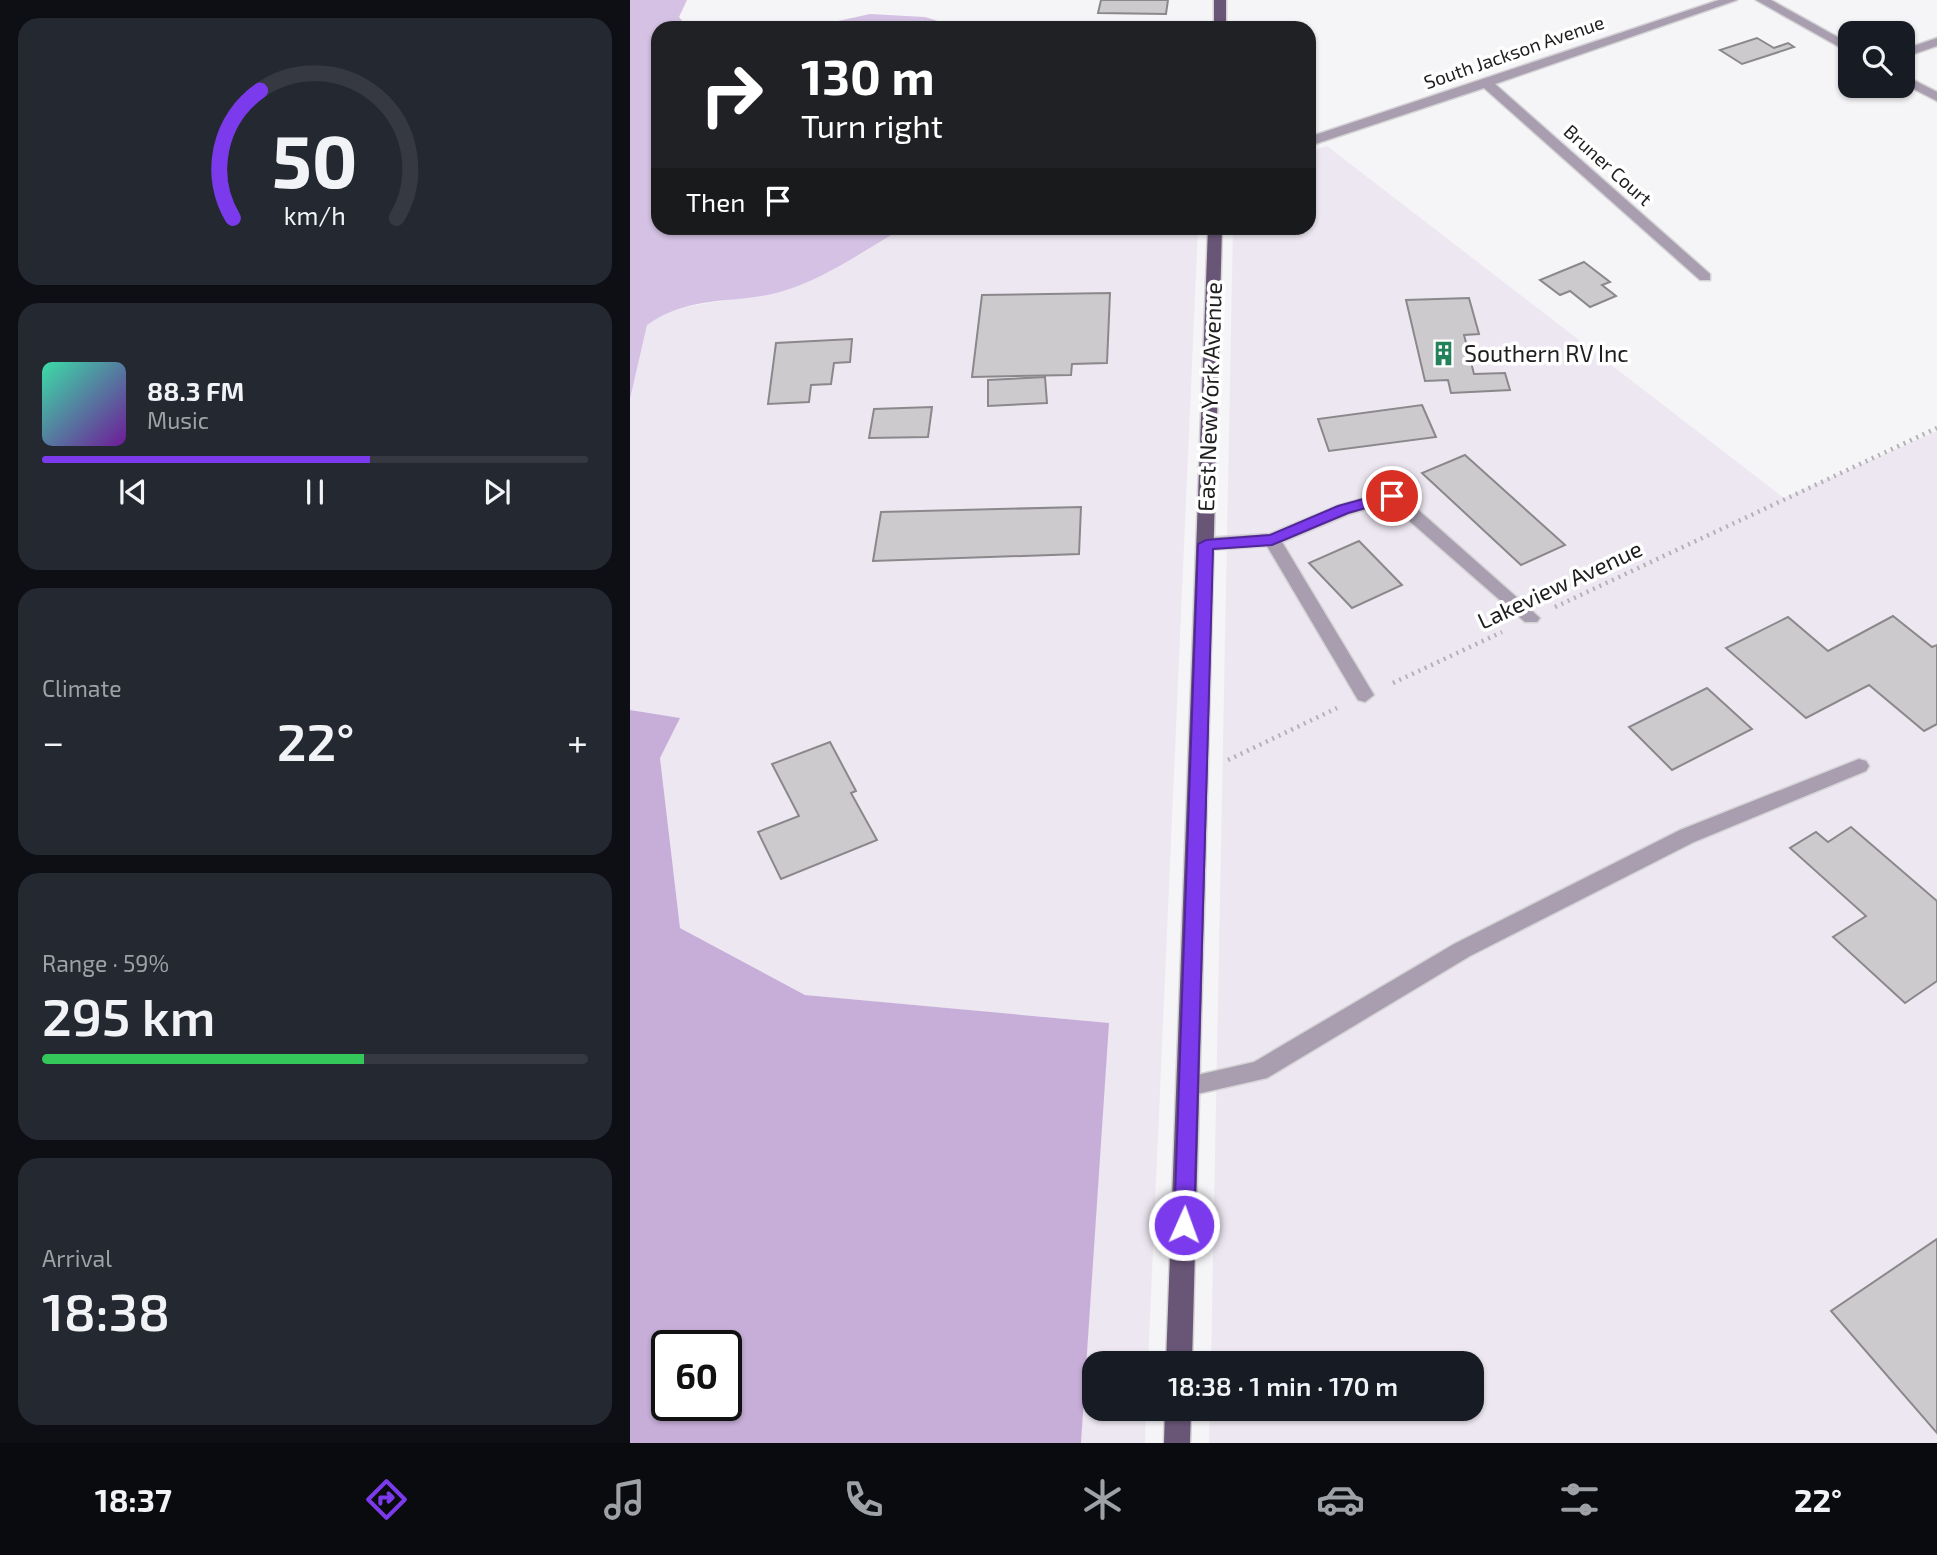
<!DOCTYPE html>
<meta charset="utf-8">
<style>
:root{--surface:#171b24;--page:#242831;--text:#f1f3f6;--muted:#9ea1a6;--line:#363941;--accent:#7c3aed}
body{margin:0;font-family:"Exo 2",sans-serif;background:var(--page);color:var(--text);height:100vh;display:flex;flex-direction:column;font-size:26px;white-space:nowrap}
*{box-sizing:border-box;margin:0}
p{font-size:23px;color:var(--muted)}
.icon{flex:none;width:38px;height:38px;fill:none;stroke:currentColor;stroke-width:2;stroke-linecap:round;stroke-linejoin:round}
.map{position:relative;flex:1;overflow:hidden}
.panel{display:flex;flex-direction:column;gap:18px;padding:18px;background:#0d0f14;width:630px}
.panel>*{flex:none}
.banner{position:absolute;left:21px;top:21px;width:665px;height:214px;border-radius:21px;box-shadow:0 2px 5px #0004;background:#202124;color:#fff;overflow:hidden}
.fabs{position:absolute;left:1208px;top:21px;display:grid;gap:14px}
.fabs a{display:grid;place-items:center;width:77px;height:77px;border-radius:14px;background:var(--surface);box-shadow:0 2px 5px #0004;font-size:35px}
.speed{position:absolute;left:21px;top:1330px;display:flex;gap:14px;font-size:35px;font-weight:700;text-align:center}
.speed>*{display:grid;place-content:center;width:91px;height:91px;border-radius:50%;background:var(--surface);box-shadow:0 2px 5px #0004;line-height:1}
.speed .limit{border:4px solid #111;border-radius:10px;background:#fff;color:#111}
.pin{position:absolute;display:grid;place-items:center;width:60px;height:60px;color:#fff;margin:-30px;border:4px solid #fff;border-radius:50%;box-shadow:0 2px 7px #0007}
.me{position:absolute;width:77px;margin:-38px;rotate:2deg;stroke-linejoin:round;filter:drop-shadow(0 0 5px #0008)}
.turn{display:flex;align-items:center;gap:24px;height:147px;padding:0 35px;font-size:32px}
.turn .icon{width:91px;height:91px;stroke-width:2.5}
.turn b{display:block;font-size:49px;line-height:60px}
.then{display:flex;align-items:center;height:66px;padding:0 35px;background:#0003;gap:14px;font-size:26px}
.big{font-size:52px;font-weight:600;line-height:1.1}
.panel .tile{flex:1;display:flex;flex-direction:column;justify-content:center;gap:10px;min-width:0;padding:0 24px;border-radius:21px;background:var(--page)}
.panel .dial{align-items:center;gap:0}
.dial svg{height:182px;overflow:visible;fill:none;stroke:var(--line);stroke-width:7;stroke-linecap:round;text-anchor:middle}
.dial text{fill:var(--text);stroke:none}
.song{display:flex;align-items:center;gap:21px}
.cover{width:84px;height:84px;border-radius:10px;background:linear-gradient(135deg,hsl(160 70% 55%),hsl(280 70% 35%))}
.played{height:7px;border-radius:4px;background:linear-gradient(90deg,var(--accent) 60%,var(--line) 60%)}
.keys{display:flex;justify-content:space-around;direction:ltr}
.heat{display:flex;justify-content:space-between;align-items:center;font-size:38px;direction:ltr}
.charge{height:10px;border-radius:5px;background:linear-gradient(90deg,#34c759 59%,var(--line) 0)}
.trip{position:absolute;left:452px;top:1351px;width:402px;height:70px;border-radius:21px;background:var(--surface);box-shadow:0 2px 5px #0004;font-weight:600;line-height:70px;text-align:center}
.tab-bar{display:flex;height:112px;justify-content:space-around;align-items:center;background:#090b0e;color:var(--muted)}
.tab-bar .icon{width:49px;height:49px}
.tab-bar .current{color:var(--accent)}
.tab-bar b{font-size:32px;color:var(--text)}
main{display:flex;flex:1;min-height:0}
.map>svg:first-child{display:block}
</style>
<main>
<section class="panel">
<div class="tile dial"><svg viewBox="0 0 100 80">
<path d="M14 69A42 42 0 1 1 86 69"/>
<path d="M14 69A42 42 0 0 1 26 13" stroke="#7c3aed"/>
<text x="50" y="56" font-size="32" font-weight="700">50</text>
<text x="50" y="72" font-size="11">km/h</text>
</svg></div>
<div class="tile">
<div class="song"><i class="cover"></i><div><b>88.3 FM</b><p>Music</p></div></div>
<div class="played"></div>
<div class="keys"><svg class="icon" aria-label="previous" viewBox="0 0 24 24"><path d="M18 5L8 12l10 7zM5 5v14"/></svg><svg class="icon" aria-label="pause" viewBox="0 0 24 24"><path d="M8 5v14M16 5v14"/></svg><svg class="icon" aria-label="next" viewBox="0 0 24 24"><path d="M6 5l10 7-10 7zM19 5v14"/></svg></div>
</div>
<div class="tile"><p>Climate</p>
<div class="heat"><a>−</a><b class="big">22°</b><a>+</a></div>
</div>
<div class="tile"><p>Range · 59%</p><b class="big">295 km</b><div class="charge"></div></div>
<div class="tile"><p>Arrival</p><b class="big">18:38</b></div>
</section>
<div class="map">
<svg width="1307" height="1443" viewBox="0 0 1307 1443">
<rect width="100%" height="100%" fill="#f5f4f7"/>
<g fill="#ede7f1">
<path d="M697,146L1154,498L1307,431V1443H579L580,1409H842V1363H581L603,228H679V152Z"/>
<path d="M273,228H568L518,1363H464V1409H516L515,1443H451L478,1023L175,995L50,928L30,758L49,718L0,710V399L17,325L40,309L150,292L226,256Z"/>
</g>
<g fill="#d4c1e3">
<path d="M0,0H57L49,17L58,28H28V228H273C235,250 193,280 150,292C102,305 61,294 17,325L0,399Z"/>
<path d="M240,14L295,17L330,28H176Z"/>
</g>
<path fill="#c7aed9" fill-rule="evenodd" d="M0,710L50,718L30,758L50,928L175,995L479,1023L451,1443H0ZM37,1346H96V1405H37Z"/>
<g fill="#cccacd" stroke="#8a888b" stroke-width="2">
<path d="M471,0H538L536,14L468,13Z"/>
<path d="M1127,38L1144,48L1158,43L1164,47L1112,64L1090,50Z"/>
<path d="M954,262L980,282L972,285L986,296L960,307L940,291L930,295L910,280Z"/>
<path d="M480,293L477,363L442,364L441,375L342,377L352,295Z"/>
<path d="M839,298L849,334L834,335L844,374L875,373L880,390L821,393L818,380L795,381L776,300Z"/>
<path d="M222,339L220,362L204,363L201,384L181,385L179,402L138,404L146,343Z"/>
<path d="M415,377L417,403L358,406V380Z"/>
<path d="M792,405L806,437L699,451L688,419Z"/>
<path d="M302,407L298,437L239,438L244,409Z"/>
<path d="M835,455L935,545L891,565L792,473Z"/>
<path d="M451,507L449,554L243,561L251,512Z"/>
<path d="M729,541L772,585L722,608L679,563Z"/>
<path d="M1263,616L1302,647L1307,645V724L1294,731L1239,685L1176,718L1096,648L1158,617L1198,651Z"/>
<path d="M1077,688L1122,729L1042,770L999,727Z"/>
<path d="M200,742L226,791L221,793L247,840L151,879L128,832L169,816L142,764Z"/>
<path d="M1221,827L1307,901V981L1275,1003L1203,937L1236,916L1160,848L1186,832L1198,842Z"/>
<path d="M1307,1239V1433L1201,1311Z"/>
</g>
<g fill="none" stroke-linecap="round" stroke-linejoin="round">
<defs>
<g id="service">
<path d="M1307,38V46L1272,58V50Z"/>
<path d="M762,490L768,492L910,618L907,622H895L759,503L719,514L652,542L744,695L735,702L728,700L637,546L576,550L567,544L576,538L640,534L707,506Z"/>
<path d="M1229,759L1236,761L1239,766L1236,771L1064,842L840,956L637,1078L558,1096L550,1093L547,1086L550,1079L624,1062L824,944L1050,830Z"/>
</g>
<path id="minor" d="M1089,0H1107L865,84L1080,274V280H1070L854,88L679,146V137Z"/>
<g id="tertiary">
<path d="M1126,0H1141L1220,44V53Z"/>
<path d="M1272,74L1307,92V101L1272,83Z"/>
</g>
<g id="primary">
<rect x="584" y="0" width="12" height="28"/>
<path d="M578,228H592L562,1363H536Z"/>
<path d="M535,1409H561L560,1443H534Z"/>
</g>
</defs>
<use href="#service" stroke="#d3d2d4" stroke-width="3"/>
<use href="#minor" stroke="#d3d2d4" stroke-width="3"/>
<use href="#tertiary" stroke="#d3d2d4" stroke-width="3"/>
<use href="#primary" stroke="#d3d2d4" stroke-width="3"/>
<g stroke="#b3b2b5" stroke-width="4.5" stroke-dasharray="2 5" stroke-linecap="butt">
<path d="M925,607L1307,428"/>
<path d="M763,683L872,632"/>
<path d="M598,760L707,708"/>
</g>
<use href="#service" fill="#a89eb0" fill-rule="evenodd"/>
<use href="#minor" fill="#a89eb0" fill-rule="evenodd"/>
<use href="#tertiary" fill="#a89eb0" fill-rule="evenodd"/>
<use href="#primary" fill="#695677" fill-rule="evenodd"/>
</g>
<path fill="#7c3aed" stroke="#51269a" stroke-width="2" d="M762,491L769,496L767,499L718,513L642,545L583,549L564,1225L561,1231L554,1234L547,1231L544,1225L568,544L576,540L640,535L708,506Z"/>
<defs>
<symbol id="building-bare" viewBox="-9 -9 18 18"><path d="M-4-6H4V6H1V3H-1V6H-4ZM-2.5-4.3h1.7v1.8h-1.7ZM.8-4.3h1.7v1.8H.8ZM-2.5-1h1.7V.8h-1.7ZM.8-1h1.7V.8H.8Z" fill="#23825a" stroke="#fff" stroke-width="2.5" paint-order="stroke"/></symbol>
</defs>
<g fill-rule="evenodd">
<use href="#building-bare" x="796" y="336" width="35" height="35"/>
</g>
<g text-anchor="middle" stroke-width="7" stroke-linejoin="round" paint-order="stroke">
<g font-size="19" fill="#1f1e1f" stroke="#fff">
<text transform="translate(884 52) rotate(-19)" y="7">South Jackson Avenue</text>
<text transform="translate(978 165) rotate(42)" y="7">Bruner Court</text>
</g>
<g font-size="23" fill="#1f1e1f" stroke="#fff" text-anchor="start">
<text x="834" y="362">Southern RV Inc</text>
</g>
<g font-size="23" fill="#1f1e1f" stroke="#fff">
<text transform="translate(580 397) rotate(-88)" y="8">East New York Avenue</text>
<text transform="translate(930 585) rotate(-25)" y="8">Lakeview Avenue</text>
</g>
</g>
</svg>
<div class="fabs">
<a><svg class="icon" aria-label="search" viewBox="0 0 24 24"><circle cx="10" cy="10" r="6"/><path d="M15 15l6 6"/></svg></a>
</div>
<div class="speed"><div class="limit">60</div></div>
<div class="pin" style="left:762px;top:496px;background:#d93025"><svg class="icon" aria-label="arrive" viewBox="0 0 24 24"><path d="M6 21V4h12l-3 4 3 4H6"/></svg></div>
<svg class="me" style="left:554px;top:1225px" viewBox="-20 -20 40 40"><circle r="17" fill="#7c3aed" stroke="#fff" stroke-width="3"/><path d="M0-11L8 9 0 5-8 9z" fill="#fff"/></svg>
<div class="trip">18:38 · 1 min · 170 m</div>
<div class="banner">
<div class="turn"><svg class="icon" aria-label="right" viewBox="0 0 24 24"><path d="M7 20v-9h11M14 6l5 5-5 5"/></svg><div><b>130 m</b>Turn right</div></div>
<div class="then">Then<svg class="icon" aria-label="arrive" viewBox="0 0 24 24"><path d="M6 21V4h12l-3 4 3 4H6"/></svg></div>
</div>
</div>
</main>
<nav class="tab-bar">
<b>18:37</b>
<svg class="icon current" aria-label="directions" viewBox="0 0 24 24"><path d="M12 3l9 9-9 9-9-9zM9 14v-3h6M13 9l2 2-2 2"/></svg>
<svg class="icon" aria-label="music" viewBox="0 0 24 24"><path d="M9 18V5l10-2v13"/><circle cx="6" cy="18" r="3"/><circle cx="16" cy="16" r="3"/></svg>
<svg class="icon" aria-label="phone" viewBox="0 0 24 24"><path d="M5 4h4l2 5-3 2q2 4 5 5l2-3 5 2v4C11 20 4 13 5 4z"/></svg>
<svg class="icon" aria-label="climate" viewBox="0 0 24 24"><path d="M12 3v18M4 7l16 10M4 17L20 7"/></svg>
<svg class="icon" aria-label="car" viewBox="0 0 24 24"><path d="M5 17H2v-5l4-1 3-4h7l3 4 3 1v5h-3M9 17h6M6 11h13"/><circle cx="7" cy="17" r="2"/><circle cx="17" cy="17" r="2"/></svg>
<svg class="icon" aria-label="filters" viewBox="0 0 24 24"><path d="M4 7h16M4 17h16"/><circle cx="9" cy="7" r="2"/><circle cx="15" cy="17" r="2"/></svg>
<b>22°</b>
</nav>
